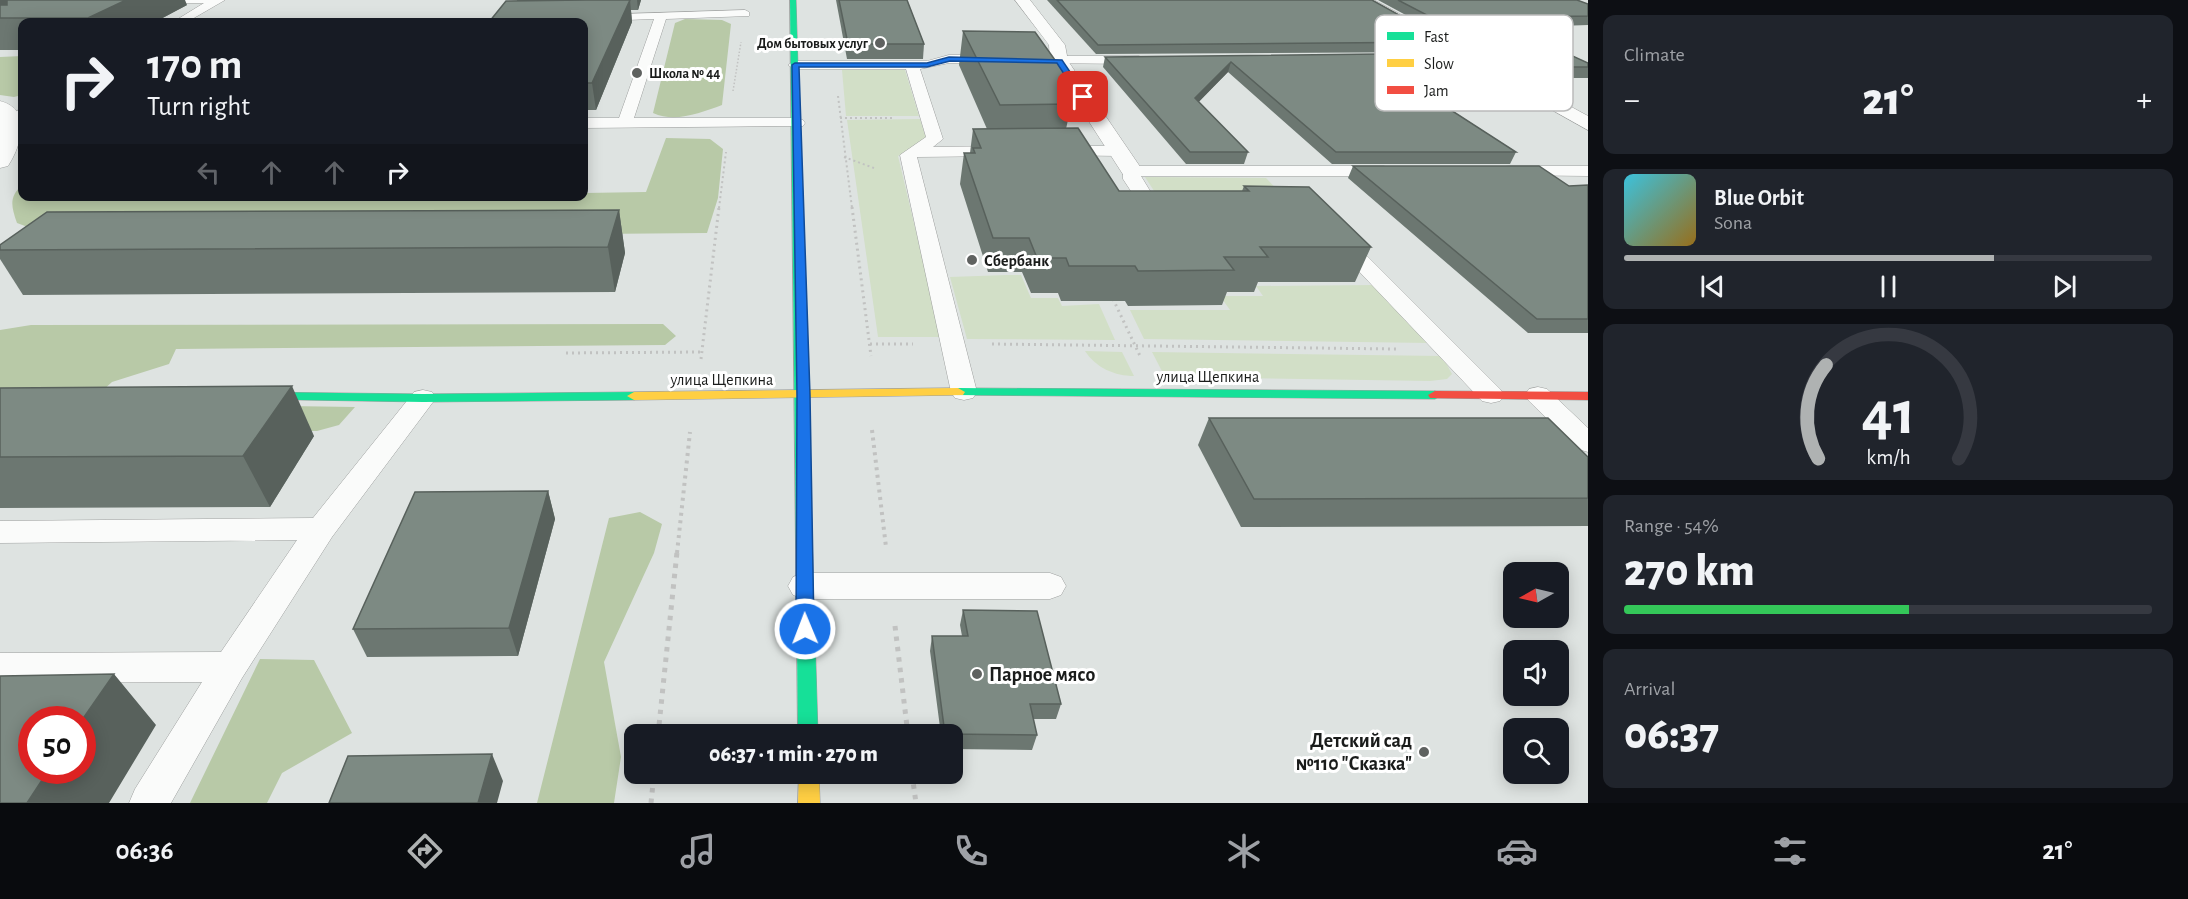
<!DOCTYPE html>
<meta charset="utf-8">
<style>
:root{--surface:#171b24;--page:#20242c;--text:#f1f3f6;--muted:#9ea1a6;--line:#363941;--accent:#afb2b2}
body{margin:0;font-family:"Alegreya Sans",sans-serif;background:var(--page);color:var(--text);height:100vh;display:flex;flex-direction:column;font-size:22px;white-space:nowrap}
*{box-sizing:border-box;margin:0}
p{font-size:20px;color:var(--muted)}
.icon{flex:none;width:33px;height:33px;fill:none;stroke:currentColor;stroke-width:2;stroke-linecap:round;stroke-linejoin:round}
.map{position:relative;flex:1;overflow:hidden}
.panel{display:flex;flex-direction:column;gap:15px;padding:15px;background:#0d0f14;width:600px}
.panel>*{flex:none}
.hud{position:absolute;left:18px;top:18px;width:570px;height:183px;border-radius:12px;box-shadow:0 3px 15px #0003;background:#171b24;color:var(--text);overflow:hidden}
.needle{width:39px;rotate:262deg}
.fabs{position:absolute;left:1503px;top:562px;display:grid;gap:12px}
.fabs a{display:grid;place-items:center;width:66px;height:66px;border-radius:12px;background:var(--surface);box-shadow:0 3px 15px #0003;font-size:30px}
.speed{position:absolute;left:18px;top:706px;display:flex;gap:12px;font-size:30px;font-weight:700;text-align:center}
.speed>*{display:grid;place-content:center;width:78px;height:78px;border-radius:50%;background:var(--surface);box-shadow:0 3px 15px #0003;line-height:1}
.speed .limit{border:9px solid #d22;background:#fff;color:#111}
.pin{position:absolute;display:grid;place-items:center;width:51px;height:51px;color:#fff;margin:-26px;border-radius:12px;box-shadow:0 3px 9px #0006}
.me{position:absolute;width:66px;margin:-33px;rotate:359deg;stroke-linejoin:round;filter:drop-shadow(0 0 4px #0008)}
.turn{display:flex;align-items:center;gap:21px;height:126px;padding:0 30px;font-size:27px}
.turn .icon{width:78px;height:78px;stroke-width:2.5}
.turn b{display:block;font-size:42px;line-height:51px}
.lanes{display:flex;align-items:center;height:57px;padding:0 30px;background:#0003;justify-content:center;gap:30px;direction:ltr}
.lanes .off{opacity:.35}
.big{font-size:45px;font-weight:800;line-height:1.1}
.panel .widget{flex:1;display:flex;flex-direction:column;justify-content:center;gap:9px;min-width:0;padding:0 21px;border-radius:12px;background:var(--page)}
.panel .dial{align-items:center;gap:0}
.dial svg{height:156px;overflow:visible;fill:none;stroke:var(--line);stroke-width:7;stroke-linecap:round;text-anchor:middle}
.dial text{fill:var(--text);stroke:none}
.song{display:flex;align-items:center;gap:18px}
.cover{width:72px;height:72px;border-radius:9px;background:linear-gradient(135deg,hsl(190 70% 55%),hsl(40 70% 35%))}
.played{height:6px;border-radius:3px;background:linear-gradient(90deg,var(--accent) 70%,var(--line) 70%)}
.keys{display:flex;justify-content:space-around;direction:ltr}
.heat{display:flex;justify-content:space-between;align-items:center;font-size:33px;direction:ltr}
.charge{height:9px;border-radius:4px;background:linear-gradient(90deg,#34c759 54%,var(--line) 0)}
.trip{position:absolute;left:624px;top:724px;width:339px;height:60px;border-radius:12px;background:var(--surface);box-shadow:0 3px 15px #0003;font-weight:800;line-height:60px;text-align:center}
.dock{display:flex;height:96px;justify-content:space-around;align-items:center;background:#090b0e;color:var(--muted)}
.dock .icon{width:42px;height:42px}
.dock .current{color:var(--accent)}
.dock b{font-size:27px;color:var(--text)}
main{display:flex;flex:1;min-height:0}
.map>svg:first-child{display:block}
</style>
<main>
<div class="map">
<svg width="1588" height="803" viewBox="0 0 1588 803">
<rect width="100%" height="100%" fill="#dee3e1"/>
<g fill="#d2dfc7">
<path d="M842,70H905L919,116H846Z"/>
<path d="M920,119L926,138L898,156L941,337H878L847,120Z"/>
<path d="M1145,177L1266,178L1292,205L1158,197Z"/>
<path d="M1007,275H1021L1031,298H1058L1062,306L1099,304L1115,340L967,339L950,277Z"/>
<path d="M1374,285L1429,343L1144,339L1130,310H1230L1220,296H1263L1256,286Z"/>
<path d="M1085,351L1122,352L1134,376C1115,376 1096,368 1085,351Z"/>
<path d="M1152,352L1442,356L1452,374L1447,379L1430,381L1165,377Z"/>
</g>
<g fill="#b8c9a7">
<path d="M685,19L722,20L731,24L722,105C700,113 675,123 653,113L675,23Z"/>
<path d="M22,56V95L14,97L0,95V57Z"/>
<path d="M666,138L710,139L723,149L718,198L707,233L60,239L17,223C11,206 9,197 22,185V196H584V193L646,192Z"/>
<path d="M663,324L676,336L665,345L176,349L169,364L112,382L89,403L355,407L339,425L317,431L0,430V330L31,325Z"/>
<path d="M640,512L662,524L654,553L604,662L621,757L614,803H537L609,518Z"/>
<path d="M260,659L314,660L352,733L282,773L267,803H190Z"/>
</g>
<g fill="none" stroke-linecap="round" stroke-linejoin="round">
<defs>
<g id="lane">
<path d="M144,0H225L187,22H173L204,3H150Z"/>
<path d="M745,10L749,12V16L666,19L634,118H797L803,120L805,123L803,126L584,128V118H619L654,19L598,21L594,19V15Z"/>
<path d="M949,55H995L1002,59L995,63H949L920,69L943,139L933,147L1005,146L1013,151L1005,156L917,157L977,392L973,398L964,400L955,398L951,392L900,155L926,137L906,69H795L788,65L795,61H927Z"/>
<path d="M1035,56H1139L1146,60L1139,64L1030,63V57Z"/>
<path d="M22,108V119L12,124L7,122L4,119Z"/>
<path d="M1059,146H1119L1127,151L1119,156L1053,155L1051,151L1053,147Z"/>
<path d="M1132,166H1384L1393,171L1384,176H1141L1158,204L1171,206L1173,210L1171,214H1146L1123,179V171Z"/>
<path d="M1510,166H1588V176L1504,175L1501,171L1504,167Z"/>
<path d="M1339,233L1346,235L1500,389L1504,395L1500,401L1491,403L1482,401L1332,243L1329,239L1332,235Z"/>
<path d="M1538,387L1547,389L1588,428V452L1578,449L1529,401L1525,395L1529,389Z"/>
<path d="M423,390L432,392L436,398L332,537L242,678L171,803H129L135,789L202,682L0,683V653L221,652L297,540L0,543V521L313,518L414,392Z"/>
<path d="M804,573H1050L1061,577L1066,586L1061,595L1050,599H804L793,595L788,586L793,577Z"/>
</g>
<g id="street">
<path d="M1015,0H1030L1065,45L1068,61L1143,171L1140,176H1124L1050,61L1049,45Z"/>
<path d="M1356,0H1374L1588,116V130Z"/>
<path d="M0,101C33,109 21,146 8,166L0,168Z"/>
</g>
<g id="fast">
<path d="M790,0H796L818,735H798Z"/>
<path d="M958,388L1435,391L1442,395L1435,399L953,395L951,392Z"/>
<path d="M251,392L423,394L634,392L641,396L634,400L423,402L246,399L244,396L246,393Z"/>
</g>
<g id="slow">
<path d="M958,388L965,392L963,395L634,400L627,396L634,392Z"/>
<path d="M799,774H819L820,803H798Z"/>
</g>
<path id="jam" d="M1435,391L1588,392V400L1430,398L1428,395Z"/>
</defs>
<use href="#lane" stroke="#9d9f9e" stroke-width="1"/>
<use href="#street" stroke="#9d9f9e" stroke-width="1"/>
<use href="#fast" stroke="#9d9f9e" stroke-width="1"/>
<use href="#slow" stroke="#9d9f9e" stroke-width="1"/>
<use href="#jam" stroke="#9d9f9e" stroke-width="1"/>
<path stroke="#c1c2c1" stroke-width="1.5" stroke-dasharray="1.5 2" stroke-linecap="butt" d="M733,91L741,42"/>
<g stroke="#c1c2c1" stroke-width="2" stroke-dasharray="2 3" stroke-linecap="butt">
<path d="M838,96L852,208"/>
<path d="M840,118H893"/>
<path d="M844,157L874,168"/>
<path d="M719,208L726,152"/>
</g>
<g stroke="#c1c2c1" stroke-width="3" stroke-dasharray="2 4" stroke-linecap="butt">
<path d="M852,207L871,356"/>
<path d="M1113,299L1141,358"/>
<path d="M870,344H913"/>
<path d="M992,344L1396,349"/>
<path d="M566,353L702,352"/>
<path d="M701,359L719,207"/>
</g>
<g stroke="#c1c2c1" stroke-width="4" stroke-dasharray="3 4.5" stroke-linecap="butt">
<path d="M872,430L886,547"/>
<path d="M677,553L690,432"/>
</g>
<g stroke="#c1c2c1" stroke-width="5" stroke-dasharray="4.5 6" stroke-linecap="butt">
<path d="M895,626L908,735"/>
<path d="M658,735L677,552"/>
<path d="M912,774L916,803"/>
<path d="M651,803L654,774"/>
</g>
<use href="#lane" fill="#fafbfa" fill-rule="evenodd"/>
<use href="#street" fill="#fafbfa" fill-rule="evenodd"/>
<use href="#fast" fill="#16e098" fill-rule="evenodd"/>
<use href="#slow" fill="#ffcf43" fill-rule="evenodd"/>
<use href="#jam" fill="#f24e42" fill-rule="evenodd"/>
</g>
<g fill="#6c7771">
<path d="M0,0L187,5L155,22H22V50H0Z"/>
<path d="M517,0H641L638,10H631L632,22L596,110H584V22L517,1Z"/>
<path d="M836,0H907L924,44L923,59H847Z"/>
<path d="M1047,0H1372L1448,42L1444,52L1096,54Z"/>
<path d="M1378,0H1577L1588,4V25L1529,27L1527,30H1516L1588,63V78H1522Z"/>
<path d="M963,31L1075,88L1066,129L1119,191H1242L1244,186L1371,247L1355,282H1258L1254,292H1227L1222,305L1128,306L1125,301H1061L1058,293H1031L1022,272H988L960,184L964,153H970L973,129H987L959,65Z"/>
<path d="M1105,57L1495,67L1490,77H1400L1516,152L1510,164H1332L1228,72L1198,102L1248,152L1244,164H1186L1103,67Z"/>
<path d="M1353,166L1569,186L1588,185V333H1528L1348,178Z"/>
<path d="M619,210L625,253L615,292L23,295L0,259V245Z"/>
<path d="M0,388L314,436L270,507L0,508Z"/>
<path d="M1209,418L1588,457V526L1241,527L1198,445Z"/>
<path d="M548,491L555,519L518,656L367,657L353,629Z"/>
<path d="M963,610L1061,704L1056,719H1033L1037,735L1032,750L952,749V735H941L930,651L932,636H962L960,625Z"/>
</g>
<g fill="#58615c">
<path d="M0,0H10L0,18Z"/>
<path d="M126,0H185L187,5L155,22H90L88,18Z"/>
<path d="M630,0L632,22L596,110L592,83Z"/>
<path d="M637,0H641L638,10Z"/>
<path d="M1231,62L1228,72L1192,109L1195,98Z"/>
<path d="M619,210L625,253L615,292L608,247Z"/>
<path d="M292,386L314,436L270,507L243,456Z"/>
<path d="M548,491L555,519L518,656L509,628Z"/>
<path d="M114,674L156,725L109,803H27L48,771H82V720Z"/>
<path d="M492,754L503,781L497,803H478Z"/>
</g>
<g fill="#7d8a83" stroke="#58615c" stroke-width="1.5">
<path d="M7,0H126L88,18H0V5H7Z"/>
<path d="M586,0H630L592,83H584V22H489L506,1Z"/>
<path d="M839,0H907L924,44H848Z"/>
<path d="M1057,0H1372L1448,42L1098,45Z"/>
<path d="M1398,0H1577L1588,4V16L1532,17V21H1496L1588,63V67H1527Z"/>
<path d="M963,31L1035,32L1075,88H1061L1071,104L1000,105Z"/>
<path d="M1469,53L1495,67H1384L1516,152H1336L1231,62L1195,98L1248,152H1190L1105,57Z"/>
<path d="M1078,128L1119,191H1249L1244,186L1309,187L1371,247H1260L1268,257H1224L1234,270L1138,271L1135,266H1069L1066,258H1037L1029,238H993L964,153H975L973,148H981L973,129Z"/>
<path d="M1353,166H1539L1569,186L1588,185V319H1537Z"/>
<path d="M619,210L608,247L0,250V245L47,212Z"/>
<path d="M292,386L243,456L0,457V388Z"/>
<path d="M1209,418H1548L1588,457V498L1254,499Z"/>
<path d="M548,491L509,628L353,629L415,492Z"/>
<path d="M963,610L1037,611L1061,704H1030L1037,735L945,734L932,636H968Z"/>
<path d="M114,674L82,720H32V771H48L27,803H0V676Z"/>
<path d="M492,754L478,803H329L348,756Z"/>
</g>
<path fill="#1a73e8" stroke="#114b97" stroke-width="1.5" d="M949,57L1062,60L1087,97L1080,99L1057,63L950,61L927,67H799L810,395L814,629L811,634L805,636L799,634L796,629L797,395L792,65L795,63H927Z"/>
<g fill="#5f6260" stroke="#fff" stroke-width="2">
<circle cx="880" cy="43" r="6"/>
<circle cx="637" cy="73" r="6"/>
<circle cx="972" cy="260" r="6"/>
<circle cx="977" cy="674" r="6"/>
<circle cx="1424" cy="752" r="6"/>
</g>
<g text-anchor="middle" stroke-width="6" stroke-linejoin="round" paint-order="stroke">
<g font-size="14" font-weight="bold" fill="#1a1c1b" stroke="#fff" text-anchor="end">
<text x="868" y="48">Дом бытовых услуг</text>
<text x="649" y="78" text-anchor="start">Школа № 44</text>
</g>
<g font-size="16" font-weight="bold" fill="#1a1c1b" stroke="#fff" text-anchor="start">
<text x="984" y="266">Сбербанк</text>
</g>
<g font-size="16" fill="#1a1c1b" stroke="#fff">
<text x="1208" y="382">улица Щепкина</text>
<text x="722" y="385">улица Щепкина</text>
</g>
<g font-size="20" font-weight="bold" fill="#1a1c1b" stroke="#fff" text-anchor="start">
<text x="989" y="681">Парное мясо</text>
<text x="1412" y="747" text-anchor="end">Детский сад<tspan x="1412" dy="23">№110 "Сказка"</tspan></text>
</g>
</g>
<rect x="1375" y="15" width="198" height="96" rx="9" fill="#fff" stroke="#babbbb" stroke-width="1.5"/>
<rect x="1387" y="32" width="27" height="8" fill="#16e098"/>
<rect x="1387" y="59" width="27" height="8" fill="#ffcf43"/>
<rect x="1387" y="86" width="27" height="8" fill="#f24e42"/>
<g font-size="16" fill="#1a1c1b">
<text x="1424" y="42">Fast</text>
<text x="1424" y="69">Slow</text>
<text x="1424" y="96">Jam</text>
</g>
</svg>
<div class="fabs">
<a><svg class="needle" viewBox="-14 -14 28 28"><path d="M0-13l5 13h-10z" fill="#e53935"/><path d="M0 13l5-13h-10z" fill="#9ea1a6"/></svg></a>
<a><svg class="icon" aria-label="sound" viewBox="0 0 24 24"><path d="M4 9h4l5-4v14l-5-4H4zM17 9q2 3 0 6"/></svg></a>
<a><svg class="icon" aria-label="search" viewBox="0 0 24 24"><circle cx="10" cy="10" r="6"/><path d="M15 15l6 6"/></svg></a>
</div>
<div class="speed"><div class="limit">50</div></div>
<div class="pin" style="left:1083px;top:97px;background:#d93025"><svg class="icon" aria-label="arrive" viewBox="0 0 24 24"><path d="M6 21V4h12l-3 4 3 4H6"/></svg></div>
<svg class="me" style="left:805px;top:629px" viewBox="-20 -20 40 40"><circle r="17" fill="#1a73e8" stroke="#fff" stroke-width="3"/><path d="M0-11L8 9 0 5-8 9z" fill="#fff"/></svg>
<div class="trip">06:37 · 1 min · 270 m</div>
<div class="hud">
<div class="turn"><svg class="icon" aria-label="right" viewBox="0 0 24 24"><path d="M7 20v-9h11M14 6l5 5-5 5"/></svg><div><b>170 m</b>Turn right</div></div>
<div class="lanes"><svg class="icon off" aria-label="left" viewBox="0 0 24 24"><path d="M17 20v-9H6M10 6l-5 5 5 5"/></svg><svg class="icon off" aria-label="ahead" viewBox="0 0 24 24"><path d="M12 20V5M6 11l6-6 6 6"/></svg><svg class="icon off" aria-label="ahead" viewBox="0 0 24 24"><path d="M12 20V5M6 11l6-6 6 6"/></svg><svg class="icon" aria-label="right" viewBox="0 0 24 24"><path d="M7 20v-9h11M14 6l5 5-5 5"/></svg></div>
</div>
</div>
<section class="panel">
<div class="widget"><p>Climate</p>
<div class="heat"><a>−</a><b class="big">21°</b><a>+</a></div>
</div>
<div class="widget">
<div class="song"><i class="cover"></i><div><b>Blue Orbit</b><p>Sona</p></div></div>
<div class="played"></div>
<div class="keys"><svg class="icon" aria-label="previous" viewBox="0 0 24 24"><path d="M18 5L8 12l10 7zM5 5v14"/></svg><svg class="icon" aria-label="pause" viewBox="0 0 24 24"><path d="M8 5v14M16 5v14"/></svg><svg class="icon" aria-label="next" viewBox="0 0 24 24"><path d="M6 5l10 7-10 7zM19 5v14"/></svg></div>
</div>
<div class="widget dial"><svg viewBox="0 0 100 80">
<path d="M14 69A42 42 0 1 1 86 69"/>
<path d="M14 69A42 42 0 0 1 18 21" stroke="#afb2b2"/>
<text x="50" y="56" font-size="32" font-weight="700">41</text>
<text x="50" y="72" font-size="11">km/h</text>
</svg></div>
<div class="widget"><p>Range · 54%</p><b class="big">270 km</b><div class="charge"></div></div>
<div class="widget"><p>Arrival</p><b class="big">06:37</b></div>
</section>
</main>
<nav class="dock">
<b>06:36</b>
<svg class="icon current" aria-label="directions" viewBox="0 0 24 24"><path d="M12 3l9 9-9 9-9-9zM9 14v-3h6M13 9l2 2-2 2"/></svg>
<svg class="icon" aria-label="music" viewBox="0 0 24 24"><path d="M9 18V5l10-2v13"/><circle cx="6" cy="18" r="3"/><circle cx="16" cy="16" r="3"/></svg>
<svg class="icon" aria-label="phone" viewBox="0 0 24 24"><path d="M5 4h4l2 5-3 2q2 4 5 5l2-3 5 2v4C11 20 4 13 5 4z"/></svg>
<svg class="icon" aria-label="climate" viewBox="0 0 24 24"><path d="M12 3v18M4 7l16 10M4 17L20 7"/></svg>
<svg class="icon" aria-label="car" viewBox="0 0 24 24"><path d="M5 17H2v-5l4-1 3-4h7l3 4 3 1v5h-3M9 17h6M6 11h13"/><circle cx="7" cy="17" r="2"/><circle cx="17" cy="17" r="2"/></svg>
<svg class="icon" aria-label="filters" viewBox="0 0 24 24"><path d="M4 7h16M4 17h16"/><circle cx="9" cy="7" r="2"/><circle cx="15" cy="17" r="2"/></svg>
<b>21°</b>
</nav>
